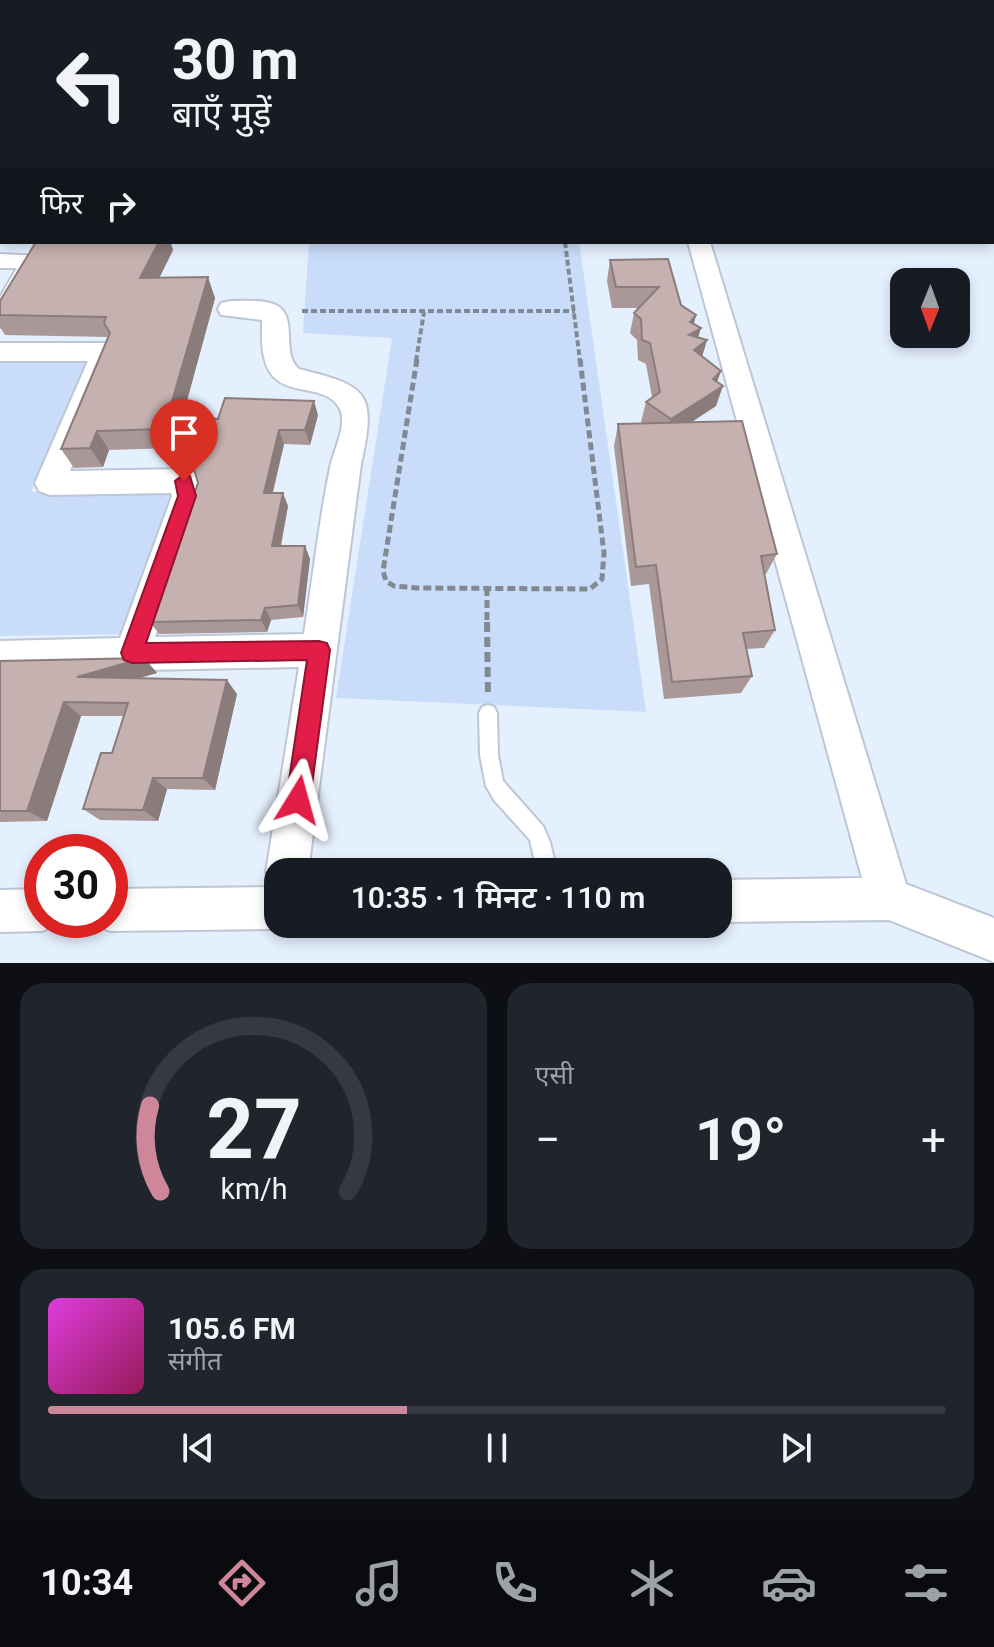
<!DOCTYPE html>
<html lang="hi">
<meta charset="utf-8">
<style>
:root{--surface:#171b24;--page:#20242c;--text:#f1f3f6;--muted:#9ea1a6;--line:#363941;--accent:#cd8798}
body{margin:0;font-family:Roboto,"Noto Sans Devanagari",sans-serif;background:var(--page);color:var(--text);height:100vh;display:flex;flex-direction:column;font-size:30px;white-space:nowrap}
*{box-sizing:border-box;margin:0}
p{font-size:26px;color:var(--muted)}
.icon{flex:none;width:44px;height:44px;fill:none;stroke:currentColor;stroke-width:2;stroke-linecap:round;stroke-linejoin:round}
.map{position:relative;height:963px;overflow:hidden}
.sheet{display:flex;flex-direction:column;gap:20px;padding:20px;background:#0d0f14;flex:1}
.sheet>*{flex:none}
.banner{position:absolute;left:0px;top:0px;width:994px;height:244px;box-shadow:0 4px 12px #0003;background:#171b24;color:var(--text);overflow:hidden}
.needle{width:52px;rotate:181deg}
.buttons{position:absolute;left:890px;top:268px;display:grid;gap:16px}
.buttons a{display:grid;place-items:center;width:80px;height:80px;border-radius:16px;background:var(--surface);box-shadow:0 4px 12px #0003;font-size:40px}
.speed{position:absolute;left:24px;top:834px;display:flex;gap:16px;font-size:40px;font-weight:700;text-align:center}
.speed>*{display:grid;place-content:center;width:104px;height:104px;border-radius:50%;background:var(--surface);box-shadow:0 4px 12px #0003;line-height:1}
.speed .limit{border:12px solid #d22;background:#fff;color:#111}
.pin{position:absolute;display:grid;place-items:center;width:68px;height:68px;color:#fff;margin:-82px -34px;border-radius:50% 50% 50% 0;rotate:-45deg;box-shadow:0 0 8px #0007}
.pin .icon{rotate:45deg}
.me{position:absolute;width:88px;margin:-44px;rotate:8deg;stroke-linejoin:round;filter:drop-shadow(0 0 6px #0008)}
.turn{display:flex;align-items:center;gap:28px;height:168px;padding:0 40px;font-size:36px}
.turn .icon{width:104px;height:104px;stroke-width:2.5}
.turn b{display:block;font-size:56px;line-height:68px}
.then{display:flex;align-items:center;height:76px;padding:0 40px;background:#0003;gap:16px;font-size:30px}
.big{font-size:60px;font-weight:600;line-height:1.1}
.sheet .widget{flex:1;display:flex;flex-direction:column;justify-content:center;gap:12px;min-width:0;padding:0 28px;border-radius:24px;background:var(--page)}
.sheet .dial{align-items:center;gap:0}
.dial svg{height:208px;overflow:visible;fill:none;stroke:var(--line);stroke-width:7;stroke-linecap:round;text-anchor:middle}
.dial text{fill:var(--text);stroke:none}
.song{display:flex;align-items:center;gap:24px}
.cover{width:96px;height:96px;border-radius:12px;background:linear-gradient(135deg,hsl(300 70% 55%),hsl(330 70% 35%))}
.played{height:8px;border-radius:4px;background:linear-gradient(90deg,var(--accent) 40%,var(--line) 40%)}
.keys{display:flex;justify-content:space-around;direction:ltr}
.heat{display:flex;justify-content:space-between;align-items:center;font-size:44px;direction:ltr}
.sheet .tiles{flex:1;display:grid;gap:20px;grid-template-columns:1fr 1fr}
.widget:last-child{grid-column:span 2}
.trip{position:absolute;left:264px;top:858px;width:468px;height:80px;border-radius:24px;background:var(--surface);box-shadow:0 4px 12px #0003;font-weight:600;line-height:80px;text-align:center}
.tab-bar{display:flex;height:128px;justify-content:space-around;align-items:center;background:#090b0e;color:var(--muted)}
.tab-bar .icon{width:56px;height:56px}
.tab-bar .current{color:var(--accent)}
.tab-bar b{font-size:36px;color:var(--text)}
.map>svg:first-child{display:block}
</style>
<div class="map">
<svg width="994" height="963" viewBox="0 0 994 963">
<rect width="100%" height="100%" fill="#e5f0ff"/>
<g fill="#c9dcf9">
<path d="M309,242H579L646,712L336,698L392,338L303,333Z"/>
<path d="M0,348L92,349L31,492L178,486L131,634L0,636Z"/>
</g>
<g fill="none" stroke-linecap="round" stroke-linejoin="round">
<defs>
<path id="service" d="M488,705L494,707L497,713L498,755L503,781L543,826L550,842L557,872H537L530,840L494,800L486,786L480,755L479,713L482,707Z"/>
<g id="minor">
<path d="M160,0H183L184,2H161Z"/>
<path d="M269,0H287L268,2Z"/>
<path d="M597,0H613L614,2H598Z"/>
<path d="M732,0H748L749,2H733Z"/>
<path d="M851,0H867L868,2H852Z"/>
<path d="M902,0H938L939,2H903Z"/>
<rect x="992" y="3" width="2" height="10"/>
<rect x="992" y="42" width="2" height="10"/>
<rect x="992" y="66" width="2" height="10"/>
<rect x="992" y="112" width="2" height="12"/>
<path d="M688,242H710L906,884L994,918V962L889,920L718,922V880L862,878Z"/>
<path d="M0,254L41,256L45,261L9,325L0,327V297L17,268H0Z"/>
<path d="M230,301C243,301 263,299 276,305C299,317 280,353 299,369C368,386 377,392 361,464L308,872H278V924H291L278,929L110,931L95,925L93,920H110V889L273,887L266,872L299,667L0,673V641L120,638L172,496L171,493L50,495L39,491L35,483L88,361H0V343H105L114,346L118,352L70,471L184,469L195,473L202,496L155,637L304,634C313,577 319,519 331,463C335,448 347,424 340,409C324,378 274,404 264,357C261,345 262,332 262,320L221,315L218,309L221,303Z"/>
<path d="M42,889V920H59L57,925L42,931L0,932V890Z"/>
</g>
</defs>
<use href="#service" stroke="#bcc6d5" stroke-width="4"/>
<use href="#minor" stroke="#bcc6d5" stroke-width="4"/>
<g stroke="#818993" stroke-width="4" stroke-dasharray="6 3" stroke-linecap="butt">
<path d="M565,242L580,361"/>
<path d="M302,311H575"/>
<path d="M416,361L424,312"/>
</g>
<g stroke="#818993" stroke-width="5" stroke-dasharray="8 4" stroke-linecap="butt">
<path d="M417,359L383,571L386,581L394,586L418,588L590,589L602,579L604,553L580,359"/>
<path d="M487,588V624"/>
</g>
<path stroke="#818993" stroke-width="6" stroke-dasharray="10 5" stroke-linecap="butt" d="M487,622L488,695"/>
<use href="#service" fill="#fff" fill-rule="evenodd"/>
<use href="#minor" fill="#fff" fill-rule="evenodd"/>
</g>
<g fill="#a99897">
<path d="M216,0H257L254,2H225Z"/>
<rect x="0" y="166" width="2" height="74"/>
<path d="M36,242H172L171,244L173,250L159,278L215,298L174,448L109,450L103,467L74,468L61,449L108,337L5,335L0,327V301Z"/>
<path d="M668,259L681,305L696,315L694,324L698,337L707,340L702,356L717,382L716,406L691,422L777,554L766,574H764L775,630L764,648L746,649L752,676L741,693L664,699L649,584L631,586L614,446L618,424H644L641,422L646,402L652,397L646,364L638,360L637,340L630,333L634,313L639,308H612L607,281L610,260Z"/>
<path d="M318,415L310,445L284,444L273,493L288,506L281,546H305L310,559L303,617L271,620L267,632L159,634L150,622L198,483L218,419Z"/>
<path d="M144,658L157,673L139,678L237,694L215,790L167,789L158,821L100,820L83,809L112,753L124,716H81L47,821L0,822V661Z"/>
</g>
<g fill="#8a7c7b">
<path d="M124,0H148L149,2H113Z"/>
<rect x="0" y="125" width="2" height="23"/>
<path d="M159,242H172L171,244L173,250L149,299L140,278Z"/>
<path d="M208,277L215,298L174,448L164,429Z"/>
<path d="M696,315L691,333L701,328L695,348L684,355L690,322Z"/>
<path d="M707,340L701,360L694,350Z"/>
<path d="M721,371L714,391L723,386L716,406L666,439L671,419Z"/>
<path d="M314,401L318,415L310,445L305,430Z"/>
<path d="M279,430L284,444L269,506L264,493Z"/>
<path d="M97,431L109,450L103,467L90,448Z"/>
<path d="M283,493L288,506L278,559L272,546Z"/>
<path d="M305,546L310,559L303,617L298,605Z"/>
<path d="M265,608L271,620L267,632L261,620Z"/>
<path d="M144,658L157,673L93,691L77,677Z"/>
<path d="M227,680L237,694L215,790L203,778Z"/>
<path d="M64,702L81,716L47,821L27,811Z"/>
<path d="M153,778L167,789L158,821L143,810Z"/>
</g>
<g fill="#c5b1b0" stroke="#8a7c7b" stroke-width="2">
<path d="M0,0H125L113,2H2V125H0Z"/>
<rect x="0" y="166" width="2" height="53"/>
<path d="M36,242H159L140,278L208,277L164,429L97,431L90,448L61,449L110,333L104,323L106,317L0,315V301Z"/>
<path d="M668,259L681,305L696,315L690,322L701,328L689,335L707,340L694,350L721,371L713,379L723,386L671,419L646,402L660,392L650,343L642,340L641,319L634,313L659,287H616L610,260Z"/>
<path d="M225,398L314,401L305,430H279L264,493H283L272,546H305L298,605L265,608L261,620L150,622L198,483L192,462L205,418L218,419Z"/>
<path d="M742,421L777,554L761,556L775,630L743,633L752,676L672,682L656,565L636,567L618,424Z"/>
<path d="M144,658L77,677L227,680L203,778H153L143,810L83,809L101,753H112L128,703L64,702L27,811H0V661Z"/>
</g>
<path fill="#e11d48" stroke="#92132f" stroke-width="2" d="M184,474L190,476L196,496L146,643L319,641L327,643L330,650L310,800L306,808L298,812L289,808L286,800L307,660L132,663L124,660L121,653L178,496L175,481Z"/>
</svg>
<div class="buttons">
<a><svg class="needle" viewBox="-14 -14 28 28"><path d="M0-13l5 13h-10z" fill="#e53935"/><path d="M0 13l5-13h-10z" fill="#9ea1a6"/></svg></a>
</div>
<div class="speed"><div class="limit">30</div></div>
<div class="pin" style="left:184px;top:481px;background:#d93025"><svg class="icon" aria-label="arrive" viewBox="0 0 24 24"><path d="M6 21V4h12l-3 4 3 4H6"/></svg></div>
<svg class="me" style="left:298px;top:800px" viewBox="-20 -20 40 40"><path d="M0-17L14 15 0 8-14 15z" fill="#e11d48" stroke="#fff" stroke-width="4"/></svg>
<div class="trip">10:35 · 1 मिनट · 110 m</div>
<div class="banner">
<div class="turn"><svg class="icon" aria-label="left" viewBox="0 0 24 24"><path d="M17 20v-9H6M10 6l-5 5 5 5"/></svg><div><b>30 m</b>बाएँ मुड़ें</div></div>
<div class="then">फिर<svg class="icon" aria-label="right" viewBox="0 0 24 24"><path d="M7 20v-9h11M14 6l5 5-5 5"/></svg></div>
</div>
</div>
<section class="sheet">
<div class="tiles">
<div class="widget dial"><svg viewBox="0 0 100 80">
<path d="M14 69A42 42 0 1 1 86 69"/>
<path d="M14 69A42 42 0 0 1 10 36" stroke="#cd8798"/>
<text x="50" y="56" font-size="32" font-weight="700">27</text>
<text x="50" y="72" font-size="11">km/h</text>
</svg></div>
<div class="widget"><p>एसी</p>
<div class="heat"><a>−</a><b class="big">19°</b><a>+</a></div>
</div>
<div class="widget">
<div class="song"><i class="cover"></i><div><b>105.6 FM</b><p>संगीत</p></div></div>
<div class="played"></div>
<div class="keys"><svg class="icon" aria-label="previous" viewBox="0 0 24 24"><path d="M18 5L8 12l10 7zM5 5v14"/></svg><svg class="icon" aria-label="pause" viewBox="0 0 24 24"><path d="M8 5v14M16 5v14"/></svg><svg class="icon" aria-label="next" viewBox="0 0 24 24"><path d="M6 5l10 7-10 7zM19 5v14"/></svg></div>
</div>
</div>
</section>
<nav class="tab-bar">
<b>10:34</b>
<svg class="icon current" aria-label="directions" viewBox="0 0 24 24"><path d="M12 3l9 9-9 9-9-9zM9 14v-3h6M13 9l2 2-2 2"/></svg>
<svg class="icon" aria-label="music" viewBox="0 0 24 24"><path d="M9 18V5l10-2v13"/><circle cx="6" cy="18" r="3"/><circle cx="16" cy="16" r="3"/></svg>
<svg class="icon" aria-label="phone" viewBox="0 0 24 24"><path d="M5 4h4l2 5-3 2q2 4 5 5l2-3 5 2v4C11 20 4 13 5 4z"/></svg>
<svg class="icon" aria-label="climate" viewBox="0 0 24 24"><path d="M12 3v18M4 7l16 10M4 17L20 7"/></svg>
<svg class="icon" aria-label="car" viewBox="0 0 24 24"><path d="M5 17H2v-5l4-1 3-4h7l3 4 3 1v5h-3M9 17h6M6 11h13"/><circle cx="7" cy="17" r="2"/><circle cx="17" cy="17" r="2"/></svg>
<svg class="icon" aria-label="filters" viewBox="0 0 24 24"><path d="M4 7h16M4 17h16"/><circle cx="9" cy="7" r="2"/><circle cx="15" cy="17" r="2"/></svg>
</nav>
